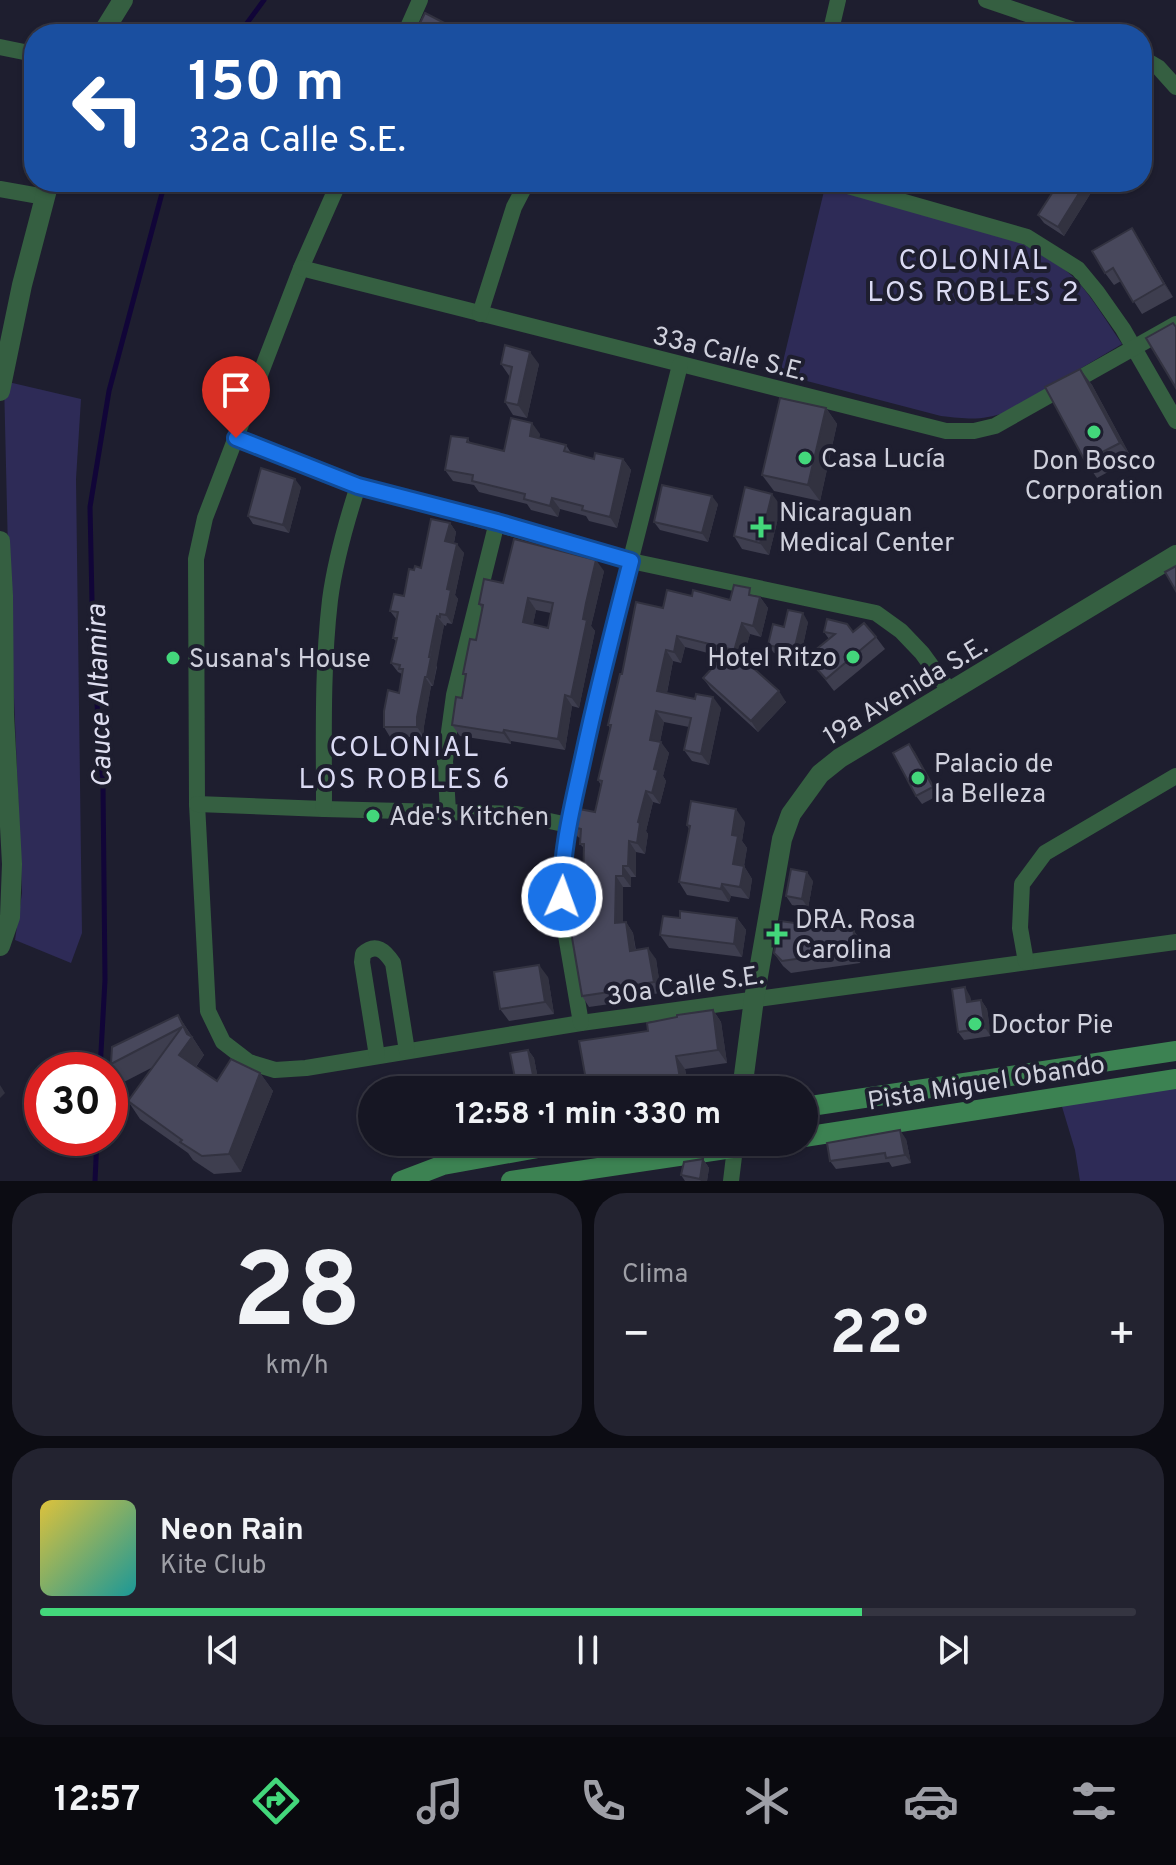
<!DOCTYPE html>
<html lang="es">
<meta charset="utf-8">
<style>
:root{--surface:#161623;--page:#232330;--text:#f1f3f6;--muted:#9e9fa6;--line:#353541;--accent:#43d77b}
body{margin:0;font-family:Overpass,sans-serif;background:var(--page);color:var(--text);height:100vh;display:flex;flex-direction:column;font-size:30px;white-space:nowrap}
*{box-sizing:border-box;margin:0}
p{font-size:26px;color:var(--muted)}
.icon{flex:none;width:44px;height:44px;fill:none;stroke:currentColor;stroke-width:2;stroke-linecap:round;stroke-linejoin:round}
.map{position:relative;height:1181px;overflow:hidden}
.side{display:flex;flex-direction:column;gap:12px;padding:12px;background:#0c0c13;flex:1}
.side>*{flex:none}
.guide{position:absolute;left:24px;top:24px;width:1128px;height:168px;border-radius:32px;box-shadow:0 2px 6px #0004,0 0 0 2px var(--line);background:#1a4fa0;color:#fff;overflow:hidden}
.speed{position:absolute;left:24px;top:1052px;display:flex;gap:16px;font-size:40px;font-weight:700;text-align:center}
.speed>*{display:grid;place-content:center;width:104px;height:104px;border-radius:50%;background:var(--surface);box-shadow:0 2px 6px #0004,0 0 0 2px var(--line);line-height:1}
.speed .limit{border:12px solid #d22;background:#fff;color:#111}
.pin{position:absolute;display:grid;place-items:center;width:68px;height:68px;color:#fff;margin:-82px -34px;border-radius:50% 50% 50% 0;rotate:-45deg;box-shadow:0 0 8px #0007}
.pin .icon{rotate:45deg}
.me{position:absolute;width:88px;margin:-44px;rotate:2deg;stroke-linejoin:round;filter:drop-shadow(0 0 6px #0008)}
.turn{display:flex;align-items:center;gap:28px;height:168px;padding:0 32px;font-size:36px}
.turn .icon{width:104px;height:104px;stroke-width:2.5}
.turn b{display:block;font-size:56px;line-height:68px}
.big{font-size:60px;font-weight:700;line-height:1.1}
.side .widget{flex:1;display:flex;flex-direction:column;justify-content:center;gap:12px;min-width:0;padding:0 28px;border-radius:32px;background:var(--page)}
.side .dial{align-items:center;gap:0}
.dial b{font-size:104px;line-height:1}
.song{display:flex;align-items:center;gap:24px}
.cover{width:96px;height:96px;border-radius:12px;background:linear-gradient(135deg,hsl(50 70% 55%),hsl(180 70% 35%))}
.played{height:8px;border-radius:4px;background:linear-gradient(90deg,var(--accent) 75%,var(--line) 75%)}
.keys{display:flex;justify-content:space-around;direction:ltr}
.heat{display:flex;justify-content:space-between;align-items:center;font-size:44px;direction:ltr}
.side .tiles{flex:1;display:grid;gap:12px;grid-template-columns:1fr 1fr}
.widget:last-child{grid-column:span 2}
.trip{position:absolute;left:358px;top:1076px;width:460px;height:80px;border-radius:40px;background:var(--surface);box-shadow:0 2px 6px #0004,0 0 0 2px var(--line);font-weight:700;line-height:80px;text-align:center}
.tab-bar{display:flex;height:128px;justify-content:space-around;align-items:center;background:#09090e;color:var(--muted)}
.tab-bar .icon{width:56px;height:56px}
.tab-bar .on{color:var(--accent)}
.tab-bar b{font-size:36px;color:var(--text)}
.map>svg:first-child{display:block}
</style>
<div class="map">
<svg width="1176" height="1181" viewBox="0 0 1176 1181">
<rect width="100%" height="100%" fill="#1e1e2f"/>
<g fill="#2e2b57">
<path d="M825,187L1015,240C1037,251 1061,263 1078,282C1095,301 1108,324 1122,344L1007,412C980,421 969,419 941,416L780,374Z"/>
<path d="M4,381L81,399L76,479L82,933L71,963L15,940L22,893L8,551Z"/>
<path d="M1176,1083V1181H1080L1075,1150L1060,1100Z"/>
</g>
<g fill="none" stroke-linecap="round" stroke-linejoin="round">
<g stroke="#110538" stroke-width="5">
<path d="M239,34L264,0"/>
<path d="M100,1070L105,980L103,786L93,648L90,507L109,391L165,182"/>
<path d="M95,1181L97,1138"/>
</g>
<g stroke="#355f41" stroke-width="16">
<path d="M986,0L1086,34"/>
<path d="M405,34L420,0"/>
<path d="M830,34L838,0"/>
<path d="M0,47L34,54"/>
<path d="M1142,58L1159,68L1176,87"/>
<path d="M339,182L301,268L205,518L196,559L197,804L208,1011L223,1042L249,1062L275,1070L306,1068L581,1023L1176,942"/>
<path d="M834,182L1027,237L1078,269L1097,292L1123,329L1176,421"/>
<path d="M0,189L45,197"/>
<path d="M301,268L946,431H974L995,426L1176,324"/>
<path d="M480,314L514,207L527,182"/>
<path d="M236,438L358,486L631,561L876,613L901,631L922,653L951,693"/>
<path d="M197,804L324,809L517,814L568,825"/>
<path d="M324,809C324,740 322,669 330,600C335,561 346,523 358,486"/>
<path d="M448,811L445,761L454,695L497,522"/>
<path d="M1026,962L1020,928L1022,884L1045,853L1176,776"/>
<path d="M581,1023L563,918L562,876L568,825L599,685L680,365"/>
<path d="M377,1056L362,962L363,954C376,942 385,951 393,963L407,1051"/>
<path d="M731,1181L735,1148"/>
</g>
<g stroke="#355f41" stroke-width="20">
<path d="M102,34L123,0"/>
<path d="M0,391L22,285L49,182"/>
<path d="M0,541L3,596L4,714L12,864L10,917L0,946"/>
<path d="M742,1090L754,999L782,839L791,814L820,774L840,758L1176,555"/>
</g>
<g stroke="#3c8252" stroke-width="20">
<path d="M804,1107L1176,1051"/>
<path d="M804,1137L1176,1079"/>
<path d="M401,1181L443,1165L571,1142"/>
<path d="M511,1181L774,1142"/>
</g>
</g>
<g fill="#3e3e4f" fill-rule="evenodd">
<path d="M1053,182L1097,183L1064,236L1044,223L1038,215L1056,187Z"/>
<path d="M1132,228L1140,241L1173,297L1142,314L1121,281L1114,285L1105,273Z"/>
<path d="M501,364H539L527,418L513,415L505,402L510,377Z"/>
<path d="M1080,369L1092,385L1132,459L1097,478L1085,461Z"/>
<path d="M826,408L837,424L820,501L774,491L762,475Z"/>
<path d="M540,434L539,438L566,445L571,453L594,459H623L631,470L617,528L589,521L586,516L560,509L558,517L531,510L527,504L479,492L474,485L453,481L445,470L468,438L470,443L504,451Z"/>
<path d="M301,487L289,533L253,524L248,516Z"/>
<path d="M718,504L708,542L660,530L654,522Z"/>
<path d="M781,506L769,555L742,549L734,536Z"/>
<path d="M450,523L456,532L454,543L464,553L455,595L458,599L452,624L447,623L446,626L444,625L436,665L437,667L433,686H431L424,726V737H390L384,727L399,693L402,674L398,672L391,663L396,641L393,638L397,620L390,611L404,596L414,570L421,568Z"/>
<path d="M604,571L594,614L591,626L595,631L579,708L572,706L565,750L511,741V744L460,736L452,725L462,698L466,677L463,674L476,640L482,609L479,604L503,583ZM536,610L551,613L548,628L533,624Z"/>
<path d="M692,596L730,600L756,596L760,597L768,608L761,637L750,634L743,658L786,702L758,732L711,689L703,678L723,657L685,647L681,663L673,661L667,693L721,708L709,765L692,761L684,750L689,727L664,722L660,742L669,753L663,776L666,781L660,804L653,802L646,831L648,834L645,854L636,852V877H631V887H623V922H626L633,933L636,950L656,959L661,993L623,998L624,1002L589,1007L582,996L584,907L577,897L583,885L584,848L580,844V838L578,837L570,826L595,812L601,785L598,780L610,728L608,725L622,674L663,608Z"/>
<path d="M808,622L800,659L774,653L768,645L784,627Z"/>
<path d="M824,632H853L876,637L885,649L834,691L817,669L822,665L813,652L829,639Z"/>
<path d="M909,744L939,795L922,804L916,796Z"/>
<path d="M745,822L742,841L747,848L744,866L752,879L749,899L731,896L729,902L687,895L679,882L689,829L687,825Z"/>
<path d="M813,881L808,908L792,905L786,896Z"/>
<path d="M680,918H737L746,930L742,957L669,948L660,935Z"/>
<path d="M854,931L863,944L860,963L791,973L783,966L774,953Z"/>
<path d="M548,977L554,1014L509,1021L500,1009Z"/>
<path d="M970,996L971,1002L981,1000L987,1009L991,1036L964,1040L958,1032Z"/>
<path d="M713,1010L721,1022L727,1063L685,1069L689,1090H593L586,1080L648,1031Z"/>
<path d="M178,1015L204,1055L196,1067L217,1081L260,1073L273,1091L241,1172L214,1174L193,1160L188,1153L140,1119L128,1101L153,1067L124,1082L111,1064Z"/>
<path d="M528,1050L534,1058L540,1090H518L517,1088Z"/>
<path d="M906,1139L911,1163L892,1167L889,1162L836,1169L830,1161Z"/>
<path d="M703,1159L709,1168L707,1181H685L681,1175Z"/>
</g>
<g fill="#323240">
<path d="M1086,182L1097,183L1064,236L1058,227Z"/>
<path d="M1132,228L1140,241L1173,297L1164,284Z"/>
<path d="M530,352L539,364L527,418L518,405Z"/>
<path d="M1080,369L1092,385L1132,459L1120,443Z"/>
<path d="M826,408L837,424L820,501L808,485Z"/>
<path d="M532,423L540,434L537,447L530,436Z"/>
<path d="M623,459L631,470L617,528L610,517Z"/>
<path d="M295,479L301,487L289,533L283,525Z"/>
<path d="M772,494L781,506L769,555L760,543Z"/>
<path d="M712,496L718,504L708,542L702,533Z"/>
<path d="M552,498L560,509L558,517L550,506Z"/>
<path d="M450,523L456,532L452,551L445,541Z"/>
<path d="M457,544L464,553L455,595L458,599L452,624L446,615L447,589Z"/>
<path d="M596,560L604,571L594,614L591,626L595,631L579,708L571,697L586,603Z"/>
<path d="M760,597L768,608L761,637L753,626Z"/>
<path d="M528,598L536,610L531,634L523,622Z"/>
<path d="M803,613L808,622L800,659L794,651Z"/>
<path d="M437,616L444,625L433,686L427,677Z"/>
<path d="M742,623L750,634L742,662L734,651Z"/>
<path d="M677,636L685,647L681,663L674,652Z"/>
<path d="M666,650L673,661L665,702L657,691Z"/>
<path d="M425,677L431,686L424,726V737L417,727V717Z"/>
<path d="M779,691L786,702L758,732L751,721Z"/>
<path d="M565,695L572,706L565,750L558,739Z"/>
<path d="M713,697L721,708L709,765L701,754Z"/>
<path d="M656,711L664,722L658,751L650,740Z"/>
<path d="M504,730L511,741V744L503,733Z"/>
<path d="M661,742L669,753L663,776L666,781L660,804L652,793L654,769Z"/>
<path d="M909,744L915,752L939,795L933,787Z"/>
<path d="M646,791L653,802L646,831L648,834L645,854L637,843L638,822Z"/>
<path d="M736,809L745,822L742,841L747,848L744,866L752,879L749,899L740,887L733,864L732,835Z"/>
<path d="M629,841L636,852V877L628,866Z"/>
<path d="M623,866L631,877V887L623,876Z"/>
<path d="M807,872L813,881L808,908L802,899Z"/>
<path d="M616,876L623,887V934L615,923Z"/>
<path d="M722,884L731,896L729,902L721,889Z"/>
<path d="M737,918L746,930L742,957L734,944Z"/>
<path d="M626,922L633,933L637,962L630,951Z"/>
<path d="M854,931L863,944L860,963L852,951Z"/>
<path d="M648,948L656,959L661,993L654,982Z"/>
<path d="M539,965L548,977L554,1014L545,1002Z"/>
<path d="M965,987L970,996L973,1011L967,1002Z"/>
<path d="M615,988L623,998L624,1002L616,991Z"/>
<path d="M981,1000L987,1009L991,1036L985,1028Z"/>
<path d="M713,1010L721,1022L727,1063L718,1050Z"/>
<path d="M178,1015L204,1055L191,1073L179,1055L187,1034Z"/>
<path d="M528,1050L534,1058L540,1090H538L535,1085Z"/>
<path d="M676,1056L685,1069L689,1090H683L682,1089Z"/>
<path d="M260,1073L273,1091L241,1172L229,1154Z"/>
<path d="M0,1085L5,1093L0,1098Z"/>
<path d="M900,1130L906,1139L911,1163L905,1155Z"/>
<path d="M703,1159L709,1168L707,1181H701L700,1179Z"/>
</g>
<g fill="#48485c" stroke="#323240" stroke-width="2" fill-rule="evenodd">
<path d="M425,13L456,29L453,34H426L417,29Z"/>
<path d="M1054,182H1086L1058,227L1038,215L1058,184Z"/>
<path d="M1132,228L1164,284L1133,302L1113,268L1105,273L1092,251Z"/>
<path d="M1173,323L1176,327V388L1146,338Z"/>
<path d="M505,345L530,352L518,405L505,402L512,367L501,364Z"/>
<path d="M1080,369L1120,443L1085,461L1045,387Z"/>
<path d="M780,398L826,408L808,485L762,475Z"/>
<path d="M511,418L532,423L530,436L566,445L564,451L594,459L595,453L623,459L610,517L582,510L583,506L552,498L550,506L524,499L525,494L472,481L473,475L445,470L451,436L468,438L467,442L504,451Z"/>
<path d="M261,468L295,479L283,525L248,516Z"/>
<path d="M662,485L712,496L702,533L654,522Z"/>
<path d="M745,487L772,494L760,543L734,536Z"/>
<path d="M431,519L450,523L445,541L457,544L447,589L451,590L446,615L440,614V617L437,616L429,657H431L427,677H425L417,717V727H384V711L388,690L399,693L403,669H399L400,665L391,663L397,638H393L398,612L390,611L394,594L404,596L409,569L414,570L415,566L421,568Z"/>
<path d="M514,539L596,560L586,603L583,619L587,620L571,697L565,695L558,739L504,730L503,733L452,725L456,697L462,698L466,674H463L470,639L476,640L483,605L479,604L484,579L503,583ZM528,598L553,603L548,628L523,622Z"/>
<path d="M1176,566V591L1165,572Z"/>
<path d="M734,585L750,588L749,595L760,597L753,626L742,623L734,651L779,691L751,721L703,678L730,649L677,636L674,652L666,650L657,691L695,699L696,694L713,697L701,754L684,750L691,718L656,711L650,740L661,742L654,769L658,770L652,793L646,791L638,822L640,823L637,843L629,841L628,866H623V876H616L615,923L626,922L630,951L648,948L654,982L615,988L616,991L582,996L570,926L584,923V897H577V885H583L584,844H580L581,829L570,826L574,808L595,812L602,781L598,780L611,725H608L620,674H622L636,602L663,608L667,590L692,596L693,590L730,600Z"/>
<path d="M788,610L803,613L794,651L768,645L773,624L784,627Z"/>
<path d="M827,619L847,624L853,632L864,623L876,637L826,679L817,669L823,664L813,652L835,634L824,632Z"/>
<path d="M909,744L933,787L916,796L893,753Z"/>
<path d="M691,801L736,809L732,835L738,836L733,864L744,866L740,887L722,884L721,889L679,882L690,826L687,825Z"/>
<path d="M791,869L807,872L802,899L786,896Z"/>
<path d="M680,911L737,918L734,944L660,935L663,916L680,918Z"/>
<path d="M780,921L854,931L852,951L782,961L774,953Z"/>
<path d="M539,965L545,1002L500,1009L494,972Z"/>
<path d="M965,987L967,1002L981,1000L985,1028L958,1032L952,989Z"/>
<path d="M713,1010L718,1050L676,1056L682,1089L659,1090L658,1088H654L653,1082L596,1090L594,1079L586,1080L579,1041L648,1031L647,1023L677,1017V1015Z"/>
<path d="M178,1015L187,1034L192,1037L179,1055L217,1081L231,1059L260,1073L229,1154L202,1156L180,1142L182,1140L128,1101L182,1027L111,1064L112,1047Z"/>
<path d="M528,1050L535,1085L517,1088L510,1053Z"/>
<path d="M900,1130L905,1155L886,1158L885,1153L830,1161L827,1143Z"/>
<path d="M703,1159L700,1179L681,1175L684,1162Z"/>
</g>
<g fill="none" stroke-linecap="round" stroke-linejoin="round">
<defs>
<path id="route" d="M236,438L358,486L497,522L631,561C614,626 597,692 583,758C573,804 561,849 562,897"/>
</defs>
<use href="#route" stroke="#114b97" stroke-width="20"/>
<use href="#route" stroke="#1a73e8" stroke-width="14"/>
</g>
<g fill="#43d77b" stroke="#1e1e2f" stroke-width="3">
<circle cx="1094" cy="432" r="8"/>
<circle cx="805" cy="458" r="8"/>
<path d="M757 515h8v8h8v8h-8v8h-8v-8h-8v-8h8z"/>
<circle cx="853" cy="657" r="8"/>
<circle cx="173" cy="658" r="8"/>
<circle cx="918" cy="778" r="8"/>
<circle cx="373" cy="816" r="8"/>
<path d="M773 922h8v8h8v8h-8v8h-8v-8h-8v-8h8z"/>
<circle cx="975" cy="1024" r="8"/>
</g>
<g text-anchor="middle" stroke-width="8" stroke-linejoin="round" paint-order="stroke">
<g font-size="26" fill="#cfd0dc" stroke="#1e1e2f">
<text transform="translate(730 353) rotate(14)" y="9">33a Calle S.E.</text>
<text transform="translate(905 690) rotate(-31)" y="9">19a Avenida S.E.</text>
<text transform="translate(685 985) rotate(-8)" y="9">30a Calle S.E.</text>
<text transform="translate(986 1082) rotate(-9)" y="9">Pista Miguel Obando</text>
</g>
<g font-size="26" fill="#cfd0dc" stroke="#1e1e2f" text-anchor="start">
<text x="821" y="467">Casa Lucía</text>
<text x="1094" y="469" text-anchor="middle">Don Bosco<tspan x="1094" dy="30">Corporation</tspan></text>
<text x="779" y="521">Nicaraguan<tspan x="779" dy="30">Medical Center</tspan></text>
<text x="837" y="666" text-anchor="end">Hotel Ritzo</text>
<text x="189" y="667">Susana's House</text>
<text x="934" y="772">Palacio de<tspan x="934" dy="30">la Belleza</tspan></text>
<text x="389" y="825">Ade's Kitchen</text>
<text x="795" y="928">DRA. Rosa<tspan x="795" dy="30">Carolina</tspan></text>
<text x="991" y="1033">Doctor Pie</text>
</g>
<g font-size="28" letter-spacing="2" fill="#dadaf3" stroke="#1e1e2f">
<text x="974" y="269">COLONIAL<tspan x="974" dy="32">LOS ROBLES 2</tspan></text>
<text x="405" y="756">COLONIAL<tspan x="405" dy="32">LOS ROBLES 6</tspan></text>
</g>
<g font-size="28" font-style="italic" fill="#dedef0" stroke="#1e1e2f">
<text transform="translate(98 696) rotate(-92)" y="10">Cauce Altamira</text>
</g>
</g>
</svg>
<div class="speed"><div class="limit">30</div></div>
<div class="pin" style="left:236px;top:438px;background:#d93025"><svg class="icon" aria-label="arrive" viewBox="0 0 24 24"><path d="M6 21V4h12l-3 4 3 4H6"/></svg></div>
<svg class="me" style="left:562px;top:897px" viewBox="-20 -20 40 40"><circle r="17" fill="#1a73e8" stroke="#fff" stroke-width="3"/><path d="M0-11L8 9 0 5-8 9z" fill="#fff"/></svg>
<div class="trip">12:58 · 1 min · 330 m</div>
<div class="guide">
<div class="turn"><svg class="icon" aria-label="left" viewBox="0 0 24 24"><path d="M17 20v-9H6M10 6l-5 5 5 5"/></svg><div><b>150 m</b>32a Calle S.E.</div></div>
</div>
</div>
<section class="side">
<div class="tiles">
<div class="widget dial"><b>28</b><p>km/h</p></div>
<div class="widget"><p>Clima</p>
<div class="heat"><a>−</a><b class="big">22°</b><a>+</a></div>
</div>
<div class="widget">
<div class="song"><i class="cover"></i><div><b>Neon Rain</b><p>Kite Club</p></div></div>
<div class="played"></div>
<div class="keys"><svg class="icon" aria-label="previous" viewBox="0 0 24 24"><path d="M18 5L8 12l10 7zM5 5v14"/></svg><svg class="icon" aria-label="pause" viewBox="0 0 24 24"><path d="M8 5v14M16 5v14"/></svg><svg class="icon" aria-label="next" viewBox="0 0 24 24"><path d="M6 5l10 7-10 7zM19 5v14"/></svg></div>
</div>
</div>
</section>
<nav class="tab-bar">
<b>12:57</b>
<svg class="icon on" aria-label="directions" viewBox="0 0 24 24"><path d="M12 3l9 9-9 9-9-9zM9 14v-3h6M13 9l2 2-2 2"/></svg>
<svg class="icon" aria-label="music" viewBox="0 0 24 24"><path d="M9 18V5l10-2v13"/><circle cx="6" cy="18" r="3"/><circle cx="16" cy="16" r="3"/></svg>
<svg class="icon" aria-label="phone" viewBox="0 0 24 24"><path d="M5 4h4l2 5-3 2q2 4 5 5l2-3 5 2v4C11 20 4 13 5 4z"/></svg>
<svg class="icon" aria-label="climate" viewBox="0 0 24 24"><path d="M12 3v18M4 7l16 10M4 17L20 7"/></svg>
<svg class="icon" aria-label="car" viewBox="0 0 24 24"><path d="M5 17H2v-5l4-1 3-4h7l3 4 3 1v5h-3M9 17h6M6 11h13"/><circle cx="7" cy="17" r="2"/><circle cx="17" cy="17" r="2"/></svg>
<svg class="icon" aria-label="filters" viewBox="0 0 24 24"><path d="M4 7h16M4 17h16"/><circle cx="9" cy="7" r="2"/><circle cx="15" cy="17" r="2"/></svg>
</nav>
